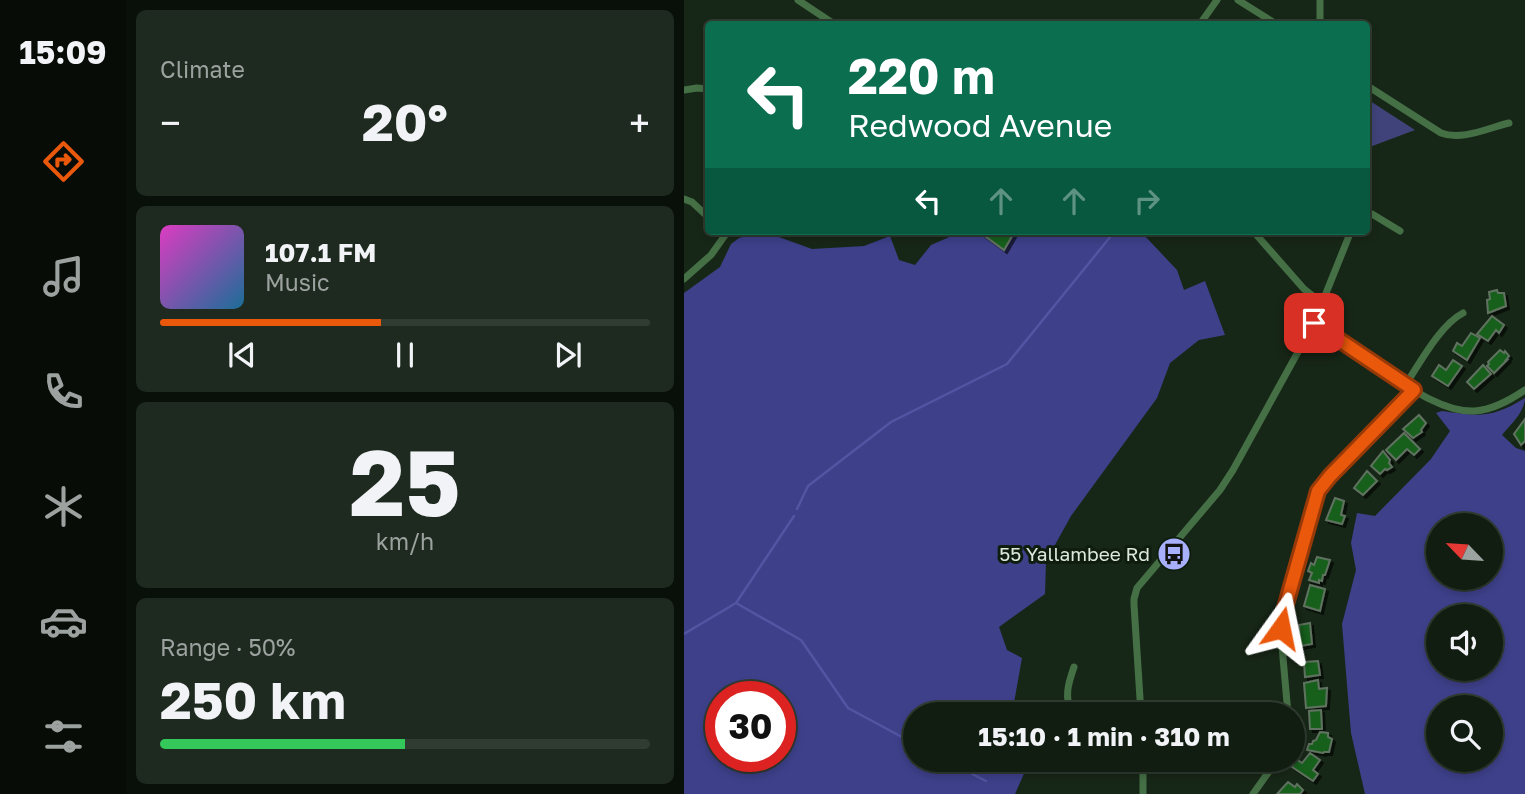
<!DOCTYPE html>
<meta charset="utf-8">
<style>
:root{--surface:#111d11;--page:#1e2a1f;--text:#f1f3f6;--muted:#9ca29f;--line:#303b31;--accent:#ea580c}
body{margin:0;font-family:"Golos Text",sans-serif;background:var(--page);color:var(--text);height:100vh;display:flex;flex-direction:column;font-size:26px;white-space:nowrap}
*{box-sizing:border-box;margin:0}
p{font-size:23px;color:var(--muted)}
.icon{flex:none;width:38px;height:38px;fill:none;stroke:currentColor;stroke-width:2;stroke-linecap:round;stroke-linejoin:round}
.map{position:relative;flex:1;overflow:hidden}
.sheet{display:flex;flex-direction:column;gap:10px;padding:10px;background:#091009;width:558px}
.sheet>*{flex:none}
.guide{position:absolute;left:21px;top:21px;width:665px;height:214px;border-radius:7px;box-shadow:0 4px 10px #0003,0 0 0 2px var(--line);background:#0b6e4f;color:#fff;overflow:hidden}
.needle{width:46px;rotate:295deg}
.buttons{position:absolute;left:742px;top:513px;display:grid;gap:14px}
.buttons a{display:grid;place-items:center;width:77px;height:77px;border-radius:50%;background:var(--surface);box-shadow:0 4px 10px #0003,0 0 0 2px var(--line);font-size:35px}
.speed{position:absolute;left:21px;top:681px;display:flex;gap:14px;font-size:35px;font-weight:700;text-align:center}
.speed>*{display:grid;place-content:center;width:91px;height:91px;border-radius:50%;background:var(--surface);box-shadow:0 4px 10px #0003,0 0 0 2px var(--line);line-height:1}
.speed .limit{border:10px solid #d22;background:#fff;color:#111}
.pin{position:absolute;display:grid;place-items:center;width:60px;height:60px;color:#fff;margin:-30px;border-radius:14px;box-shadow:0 4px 10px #0006}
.me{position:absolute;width:77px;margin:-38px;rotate:12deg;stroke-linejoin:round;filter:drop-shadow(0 0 5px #0008)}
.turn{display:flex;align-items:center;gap:24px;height:147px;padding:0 28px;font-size:32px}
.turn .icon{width:91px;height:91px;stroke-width:2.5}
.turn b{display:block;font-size:49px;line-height:60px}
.lanes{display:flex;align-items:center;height:66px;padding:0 28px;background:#0003;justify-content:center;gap:35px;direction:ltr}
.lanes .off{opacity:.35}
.big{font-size:52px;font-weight:700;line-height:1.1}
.sheet .card{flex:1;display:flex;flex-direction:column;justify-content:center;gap:10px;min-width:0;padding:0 24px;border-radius:10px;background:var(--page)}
.sheet .dial{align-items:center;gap:0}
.dial b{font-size:91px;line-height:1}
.song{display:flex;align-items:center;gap:21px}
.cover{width:84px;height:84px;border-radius:10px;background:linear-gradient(135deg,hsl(310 70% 55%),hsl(200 70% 35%))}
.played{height:7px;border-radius:4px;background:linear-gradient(90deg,var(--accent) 45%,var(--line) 45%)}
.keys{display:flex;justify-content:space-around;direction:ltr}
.heat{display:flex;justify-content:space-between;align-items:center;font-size:38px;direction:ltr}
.charge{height:10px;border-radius:5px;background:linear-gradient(90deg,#34c759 50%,var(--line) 0)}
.trip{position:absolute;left:219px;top:702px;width:402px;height:70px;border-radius:35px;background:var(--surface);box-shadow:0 4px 10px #0003,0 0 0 2px var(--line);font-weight:700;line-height:70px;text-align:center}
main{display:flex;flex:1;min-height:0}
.tabs{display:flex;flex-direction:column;width:126px;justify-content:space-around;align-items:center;background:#070c07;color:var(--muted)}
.tabs .icon{width:49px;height:49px}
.tabs .on{color:var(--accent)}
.tabs b{font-size:32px;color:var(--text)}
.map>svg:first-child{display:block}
</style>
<main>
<nav class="tabs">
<b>15:09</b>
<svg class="icon on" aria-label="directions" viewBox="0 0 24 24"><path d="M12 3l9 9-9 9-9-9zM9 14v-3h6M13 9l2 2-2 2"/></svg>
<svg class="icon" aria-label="music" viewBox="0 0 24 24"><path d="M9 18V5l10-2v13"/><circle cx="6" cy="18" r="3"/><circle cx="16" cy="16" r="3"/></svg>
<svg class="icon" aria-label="phone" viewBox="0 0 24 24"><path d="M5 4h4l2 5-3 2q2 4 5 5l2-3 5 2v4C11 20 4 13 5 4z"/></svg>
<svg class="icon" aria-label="climate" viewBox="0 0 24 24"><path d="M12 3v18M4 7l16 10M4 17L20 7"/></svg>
<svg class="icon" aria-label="car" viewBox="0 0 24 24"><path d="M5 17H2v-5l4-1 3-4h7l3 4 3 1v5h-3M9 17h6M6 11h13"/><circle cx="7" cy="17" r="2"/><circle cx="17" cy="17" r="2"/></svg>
<svg class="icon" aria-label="filters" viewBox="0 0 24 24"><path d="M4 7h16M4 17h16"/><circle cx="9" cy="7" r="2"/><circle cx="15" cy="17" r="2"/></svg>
</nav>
<section class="sheet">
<div class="card"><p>Climate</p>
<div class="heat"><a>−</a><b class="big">20°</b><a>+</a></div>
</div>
<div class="card">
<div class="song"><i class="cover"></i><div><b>107.1 FM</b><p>Music</p></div></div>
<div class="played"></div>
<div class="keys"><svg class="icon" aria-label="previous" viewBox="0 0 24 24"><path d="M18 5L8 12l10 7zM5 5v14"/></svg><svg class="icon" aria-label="pause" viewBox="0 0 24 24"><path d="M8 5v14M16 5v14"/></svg><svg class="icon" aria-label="next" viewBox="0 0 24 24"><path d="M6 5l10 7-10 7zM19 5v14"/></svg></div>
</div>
<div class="card dial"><b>25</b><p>km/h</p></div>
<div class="card"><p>Range · 50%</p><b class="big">250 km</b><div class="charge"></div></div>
</section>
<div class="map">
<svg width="841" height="794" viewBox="0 0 841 794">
<defs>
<filter id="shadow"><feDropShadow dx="3" dy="3" stdDeviation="0" flood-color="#0009"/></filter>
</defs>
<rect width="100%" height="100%" fill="#172717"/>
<path fill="#404379" d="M683,99L731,130L683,148Z"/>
<g fill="#3e408a" fill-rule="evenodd">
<path d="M279,231H461L460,235L493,270L500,290L521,281L541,335L515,340L486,363L473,398L387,516L362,561L361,594L315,627L323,650L338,658L328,714H231V760H340L342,769L331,794H0V293L36,267L47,244L55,238L81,232L128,249L180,246L206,236L215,260L231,265L247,245ZM37,696H96V756H37Z"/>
<path d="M841,398C840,413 827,424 818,435L832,448L841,451V794H681L667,733L658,624L672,570L667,543L673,513L691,516L747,459L766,431L752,413L758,411C795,416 807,419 841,398ZM754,525H807V578H754ZM754,616H807V668H754ZM754,707H807V760H754Z"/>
</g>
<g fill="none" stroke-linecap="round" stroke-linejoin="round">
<g stroke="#5255a2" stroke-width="2.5">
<path d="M113,509L124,486L207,422L323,364L431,231"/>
<path d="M52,603L117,640L164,708L231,744"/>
<path d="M0,634L52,603L110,516"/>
<path d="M261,760L302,781"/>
</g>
</g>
<g fill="#19611f" stroke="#607260" stroke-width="2" filter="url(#shadow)">
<path d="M294,231H331L320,250Z"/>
<path d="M813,290L814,293H820L822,306L804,313L803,300L806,299L805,292Z"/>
<path d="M808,316L820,325L815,333L812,330L804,341L793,334Z"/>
<path d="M787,333L796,338L783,360L769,351L773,343L778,346Z"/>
<path d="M816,350L820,353L821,351L825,356L822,360H823L810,373L803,366L805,364L804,362Z"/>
<path d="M769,360L778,366L764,386L748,376L755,365L762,370Z"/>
<path d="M799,365L807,374L790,389L783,382Z"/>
<path d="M735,415L742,423L737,430L738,432L729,438L719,429Z"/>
<path d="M841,419V441L837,445L830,434Z"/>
<path d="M720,433L736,449L730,455L723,449L712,460L702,450Z"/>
<path d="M699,451L706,460L705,463L708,467L703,470L701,469L696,474L687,466Z"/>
<path d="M683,471L693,481L679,495L670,488Z"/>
<path d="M651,498L660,501L657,515L661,516L658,524L642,520Z"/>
<path d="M633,557L646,560L641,575H639L638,581L635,580V583L625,580L628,573L624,571L627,563L630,565Z"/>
<path d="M626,585L641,589L636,611L620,606Z"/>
<path d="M626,623L628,644L616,646L615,625Z"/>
<path d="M634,661L636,675L621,677L620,662Z"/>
<path d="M634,680L635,689L643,688L642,706L622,708L620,683Z"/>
<path d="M637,710L638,729H626L625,711Z"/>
<path d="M636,732L644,733V737L648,739L645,752H640L639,753L623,750L625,744H628L629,741L632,740Z"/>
<path d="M626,753L636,760L629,770L634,774L629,781L608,767L612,759L618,763Z"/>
<path d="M604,782L611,787L613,784L619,790L616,794H593Z"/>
</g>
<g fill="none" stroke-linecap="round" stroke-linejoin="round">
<g stroke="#457046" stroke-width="7">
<path d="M114,0L150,24"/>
<path d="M554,0L592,24"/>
<path d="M636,0V24"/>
<path d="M516,24L533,0"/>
<path d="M682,85L757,133C778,141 804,128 825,123"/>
<path d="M0,90L13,88L24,89"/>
<path d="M0,199L8,202L24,217"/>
<path d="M682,213L688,214L716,231"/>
<path d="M569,231L620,289L639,304"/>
<path d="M0,279L27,255L44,231"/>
<path d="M630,323C651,337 673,351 694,366C721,384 757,413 791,411C809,410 826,400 841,390"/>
<path d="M722,384C736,363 756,325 779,313"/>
<path d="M388,714C380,697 384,684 390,667"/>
<path d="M457,714L450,605V599L453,588L536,490L549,470L630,323L667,231"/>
<path d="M604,714L597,635L599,615L634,491L646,476L730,390"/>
<path d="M459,760V794"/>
<path d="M569,794L593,760"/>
</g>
</g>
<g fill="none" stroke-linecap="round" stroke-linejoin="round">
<defs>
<path id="route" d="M597,628L599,615L634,491L646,476L730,390L630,323"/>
</defs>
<use href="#route" stroke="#983908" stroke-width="18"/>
<use href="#route" stroke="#ea580c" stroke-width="12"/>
</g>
<defs>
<symbol id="bus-disc" viewBox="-11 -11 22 22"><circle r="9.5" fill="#a8b0fc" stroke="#0e1d0e"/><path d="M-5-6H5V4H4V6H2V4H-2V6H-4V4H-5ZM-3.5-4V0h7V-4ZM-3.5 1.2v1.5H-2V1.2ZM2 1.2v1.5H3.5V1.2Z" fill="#111"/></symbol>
</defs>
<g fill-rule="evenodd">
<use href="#bus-disc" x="471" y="535" width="38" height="38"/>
</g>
<g text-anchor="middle" stroke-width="6" stroke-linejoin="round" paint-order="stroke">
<g font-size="19" fill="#dee8dd" stroke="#0e1d0e" text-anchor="end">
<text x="466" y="561">55 Yallambee Rd</text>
</g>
</g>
</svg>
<div class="buttons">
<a><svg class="needle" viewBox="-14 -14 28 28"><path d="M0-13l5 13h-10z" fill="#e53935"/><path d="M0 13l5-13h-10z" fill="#9ca29f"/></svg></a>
<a><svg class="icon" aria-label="sound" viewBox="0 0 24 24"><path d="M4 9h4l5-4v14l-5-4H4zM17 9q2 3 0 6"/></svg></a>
<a><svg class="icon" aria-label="search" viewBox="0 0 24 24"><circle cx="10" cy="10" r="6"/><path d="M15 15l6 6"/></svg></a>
</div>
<div class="speed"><div class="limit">30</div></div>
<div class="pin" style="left:630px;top:323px;background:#d93025"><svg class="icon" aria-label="arrive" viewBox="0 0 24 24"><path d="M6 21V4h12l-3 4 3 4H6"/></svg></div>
<svg class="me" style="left:597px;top:628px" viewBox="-20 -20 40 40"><path d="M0-17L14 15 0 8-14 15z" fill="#ea580c" stroke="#fff" stroke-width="4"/></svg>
<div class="trip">15:10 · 1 min · 310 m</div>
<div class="guide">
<div class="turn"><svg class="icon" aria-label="left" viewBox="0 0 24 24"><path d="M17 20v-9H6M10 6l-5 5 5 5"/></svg><div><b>220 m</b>Redwood Avenue</div></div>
<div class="lanes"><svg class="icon" aria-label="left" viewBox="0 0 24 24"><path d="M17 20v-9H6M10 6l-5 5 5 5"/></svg><svg class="icon off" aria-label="ahead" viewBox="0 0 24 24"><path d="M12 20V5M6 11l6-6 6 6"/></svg><svg class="icon off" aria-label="ahead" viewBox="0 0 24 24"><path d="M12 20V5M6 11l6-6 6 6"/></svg><svg class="icon off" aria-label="right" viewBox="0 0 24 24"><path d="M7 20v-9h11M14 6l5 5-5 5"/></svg></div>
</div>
</div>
</main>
